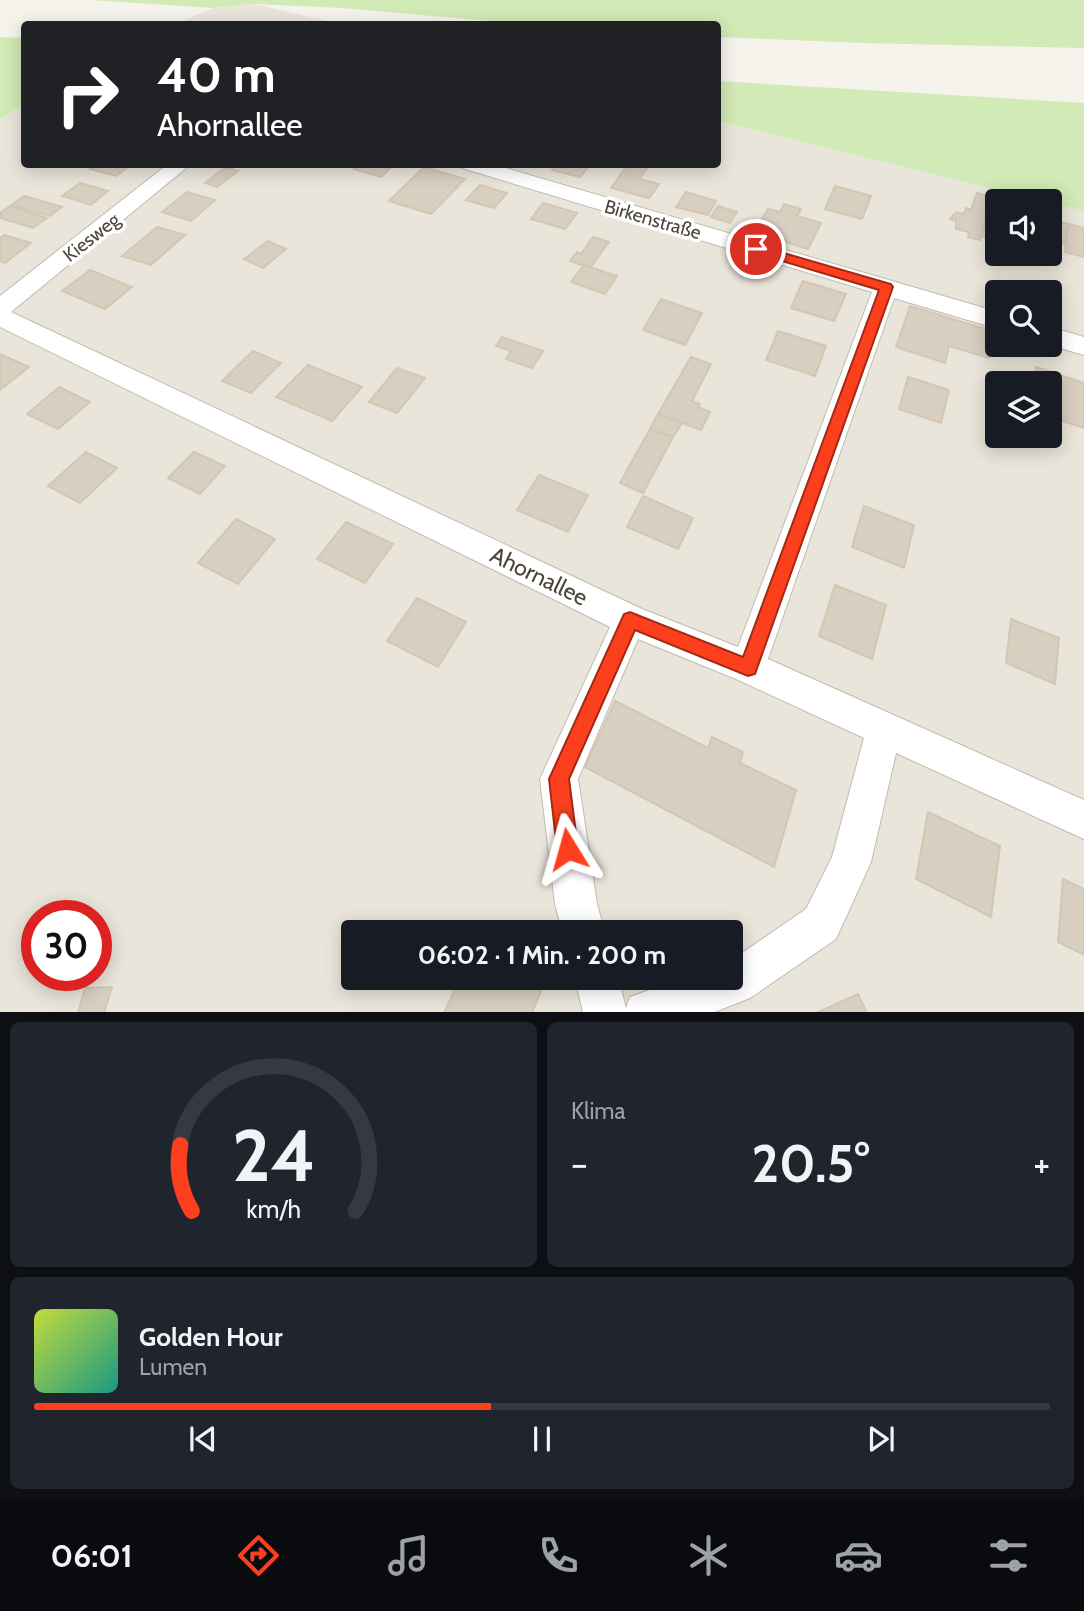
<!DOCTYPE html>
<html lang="de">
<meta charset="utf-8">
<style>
:root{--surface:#171b24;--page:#20242c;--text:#f1f3f6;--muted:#9ea1a6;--line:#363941;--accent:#fc3f1d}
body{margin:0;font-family:Cabin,sans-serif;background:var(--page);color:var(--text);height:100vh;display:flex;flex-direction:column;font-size:26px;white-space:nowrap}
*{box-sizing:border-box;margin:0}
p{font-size:23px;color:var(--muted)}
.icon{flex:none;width:38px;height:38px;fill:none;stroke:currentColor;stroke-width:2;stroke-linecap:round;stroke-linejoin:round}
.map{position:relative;height:1012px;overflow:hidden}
.sheet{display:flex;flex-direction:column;gap:10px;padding:10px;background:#0d0f14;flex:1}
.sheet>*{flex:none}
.banner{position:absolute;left:21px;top:21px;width:700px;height:147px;border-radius:7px;box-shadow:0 4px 18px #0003;background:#202124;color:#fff;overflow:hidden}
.fabs{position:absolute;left:985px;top:189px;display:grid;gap:14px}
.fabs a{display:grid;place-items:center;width:77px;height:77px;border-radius:7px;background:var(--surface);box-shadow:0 4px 18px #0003;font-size:35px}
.speed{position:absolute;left:21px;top:900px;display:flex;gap:14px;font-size:35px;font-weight:700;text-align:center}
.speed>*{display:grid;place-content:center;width:91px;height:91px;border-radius:50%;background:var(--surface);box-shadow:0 4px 18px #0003;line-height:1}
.speed .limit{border:10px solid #d22;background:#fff;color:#111}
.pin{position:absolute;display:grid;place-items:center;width:60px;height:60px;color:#fff;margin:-30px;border:4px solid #fff;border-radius:50%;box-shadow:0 2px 7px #0007}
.me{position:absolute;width:77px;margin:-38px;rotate:352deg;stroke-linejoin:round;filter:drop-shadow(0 0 5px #0008)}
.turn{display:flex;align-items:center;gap:24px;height:147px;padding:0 21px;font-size:32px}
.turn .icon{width:91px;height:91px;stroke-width:2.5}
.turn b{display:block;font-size:49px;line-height:60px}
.big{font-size:52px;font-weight:800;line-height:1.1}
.sheet .widget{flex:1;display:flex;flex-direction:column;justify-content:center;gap:10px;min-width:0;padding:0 24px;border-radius:10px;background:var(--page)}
.sheet .dial{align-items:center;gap:0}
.dial svg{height:182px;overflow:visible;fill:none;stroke:var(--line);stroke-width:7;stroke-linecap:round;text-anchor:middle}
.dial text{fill:var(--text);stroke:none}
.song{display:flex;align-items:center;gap:21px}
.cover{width:84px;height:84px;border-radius:10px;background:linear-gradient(135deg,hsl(70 70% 55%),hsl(170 70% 35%))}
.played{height:7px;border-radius:4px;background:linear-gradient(90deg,var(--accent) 45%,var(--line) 45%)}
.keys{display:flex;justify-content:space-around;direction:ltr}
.heat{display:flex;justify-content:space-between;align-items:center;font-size:38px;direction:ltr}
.sheet .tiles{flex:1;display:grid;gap:10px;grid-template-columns:1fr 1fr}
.widget:last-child{grid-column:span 2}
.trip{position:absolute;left:341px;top:920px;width:402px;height:70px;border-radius:7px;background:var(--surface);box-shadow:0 4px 18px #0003;font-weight:800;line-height:70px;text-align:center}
.tabs{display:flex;height:112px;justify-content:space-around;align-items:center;background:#090b0e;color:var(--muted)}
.tabs .icon{width:49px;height:49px}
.tabs .on{color:var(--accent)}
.tabs b{font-size:32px;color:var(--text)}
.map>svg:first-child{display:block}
</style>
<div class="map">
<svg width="1084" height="1013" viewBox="0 0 1084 1013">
<rect width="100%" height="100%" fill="#f6f3ec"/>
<g fill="#eae5da" fill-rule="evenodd">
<path d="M254,4L340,24H177L213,8Z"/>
<path d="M24,105V164H718V121L1046,201H998V254H1050V202L1084,211V1012H0V119ZM998,292H1050V345H998ZM998,383H1050V436H998ZM37,915H96V975H37ZM354,933H732V978H354Z"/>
</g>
<g fill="#d2eab5">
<path d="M91,0H1084V48L863,43L718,37V24H525L342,8L254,4L213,8Z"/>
<path d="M0,37L24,38V105L0,119Z"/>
<path d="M718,81L1084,103V211L718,121Z"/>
</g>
<g fill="#d8cfc1" stroke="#d3c7b4" stroke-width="2">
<path d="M95,164H132L116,176L90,169Z"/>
<path d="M359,164H394L381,177L354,169Z"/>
<path d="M556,164H590L580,177L552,170Z"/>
<path d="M628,164L648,167L639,179L659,184L649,198L611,188Z"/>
<path d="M226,167L238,171L217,187L205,183Z"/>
<path d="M424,167L465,179L431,214L389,201Z"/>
<path d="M80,183L108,191L91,205L62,196Z"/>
<path d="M480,185L507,193L494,208L466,200Z"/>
<path d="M835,186L871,196L862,219L825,209Z"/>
<path d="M187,192L215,200L191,221L162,212Z"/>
<path d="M686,192L716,201L708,215L676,207Z"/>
<path d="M977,193L992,198L980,240L968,237L969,232L956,229V220L950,219L956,212L964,214L966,208L971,210Z"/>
<path d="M24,196L62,207L50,216L11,205Z"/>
<path d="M991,201L998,203V241L981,236Z"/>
<path d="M543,203L577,213L565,229L531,219Z"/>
<path d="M784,204L801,209L797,216L821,223L808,249L754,232L768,209L780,212Z"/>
<path d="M10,206L47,218L33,228L0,218V213Z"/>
<path d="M718,206L737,212L730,223L711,217Z"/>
<path d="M1052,220L1068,224L1065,244L1050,240Z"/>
<path d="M1068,224L1084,228V257L1065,252Z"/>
<path d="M157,227L185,235L151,265L122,256Z"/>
<path d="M4,235L31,243L5,263L0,261V238Z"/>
<path d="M593,237L609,242L590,268L570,261L577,252L581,254Z"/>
<path d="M268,241L286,249L263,268L244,259Z"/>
<path d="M584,265L617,276L605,294L571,282Z"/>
<path d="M90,270L132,287L105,309L62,291Z"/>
<path d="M803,281L846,294L834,321L791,308Z"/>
<path d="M661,299L702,313L685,345L643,330Z"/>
<path d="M910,306L995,332L989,358L949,346L945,363L896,347Z"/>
<path d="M778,331L826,346L815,376L766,360Z"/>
<path d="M502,337L543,351L532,368L506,359L511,351L496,346Z"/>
<path d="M253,351L281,363L251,393L222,381Z"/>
<path d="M0,354L29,367L0,390Z"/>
<path d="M691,357L711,364L692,401L700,404L698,407L710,412L701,430L658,414Z"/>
<path d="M308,365L362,387L332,421L276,397Z"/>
<path d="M1036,367L1084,383V428L1050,417V383H1033Z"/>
<path d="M397,368L425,378L397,413L369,402Z"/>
<path d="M908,377L949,390L941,423L899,409Z"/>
<path d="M59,387L90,402L58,429L27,414Z"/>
<path d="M658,414L682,423L673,437L650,429Z"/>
<path d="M650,429L673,437L643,493L620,483Z"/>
<path d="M86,452L117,468L80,503L48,486Z"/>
<path d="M194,452L225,466L200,494L168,478Z"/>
<path d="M539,475L588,495L568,532L517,510Z"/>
<path d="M643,496L693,518L678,549L627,527Z"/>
<path d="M864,506L914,525L904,568L852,547Z"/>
<path d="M236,519L275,539L238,584L198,563Z"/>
<path d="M346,522L393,544L365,583L317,559Z"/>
<path d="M835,585L886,605L872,659L819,636Z"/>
<path d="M417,598L466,622L438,667L387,641Z"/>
<path d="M1011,619L1059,638L1055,684L1006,663Z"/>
<path d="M615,701L708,748L712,737L743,752L740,763L796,790L774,867L585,767Z"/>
<path d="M928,812L1000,846L991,917L916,879Z"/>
<path d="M1063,879L1084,889V955L1058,942Z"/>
<path d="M460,978H531L543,986L532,1013H444Z"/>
<path d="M112,987L104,1013H78L85,988Z"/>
<path d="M858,994L867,1013H816Z"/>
</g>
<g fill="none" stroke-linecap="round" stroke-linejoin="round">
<defs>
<g id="street">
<path d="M168,164H191L11,312L642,609L738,647L872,292L462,168L459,164H492L998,312V329L894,298L768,659L1084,800V839L896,753L871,862L836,939L750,998L712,1013H583L575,978H618L626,1008L630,997L684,978H732V960L806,909L832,857L864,738L736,679L638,639L578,779L597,904L605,933H563L555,904L540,779L610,627L0,327V296Z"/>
<path d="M1050,327L1084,337V355L1050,345Z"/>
</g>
</defs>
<use href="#street" stroke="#c2bbae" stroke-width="2"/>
<use href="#street" fill="#fff" fill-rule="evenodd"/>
</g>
<path fill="#fc3f1d" stroke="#a42913" stroke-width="2" d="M756,245L891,284L893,287L755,674L748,676L635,630L569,779L578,849L575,857L568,860L560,857L557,849L549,779L624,614L630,612L743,657L879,290L752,252V246Z"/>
<g text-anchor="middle" stroke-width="7" stroke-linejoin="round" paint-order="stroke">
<g font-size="19" fill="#4b4439" stroke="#fff">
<text transform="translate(653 219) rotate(16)" y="7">Birkenstraße</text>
<text transform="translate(91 237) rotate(-38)" y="7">Kiesweg</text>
</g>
<g font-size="23" fill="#4b4439" stroke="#fff">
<text transform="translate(539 576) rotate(26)" y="8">Ahornallee</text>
</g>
</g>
</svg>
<div class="fabs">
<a><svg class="icon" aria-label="sound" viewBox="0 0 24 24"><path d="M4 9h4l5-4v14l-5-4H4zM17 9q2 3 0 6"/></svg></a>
<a><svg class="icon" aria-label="search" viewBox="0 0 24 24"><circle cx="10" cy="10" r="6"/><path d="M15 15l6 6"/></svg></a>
<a><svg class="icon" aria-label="layers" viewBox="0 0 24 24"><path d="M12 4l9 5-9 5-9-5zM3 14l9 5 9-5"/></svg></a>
</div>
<div class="speed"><div class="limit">30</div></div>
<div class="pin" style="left:756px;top:249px;background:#d93025"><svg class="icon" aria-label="arrive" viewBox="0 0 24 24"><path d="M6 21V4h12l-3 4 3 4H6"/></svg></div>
<svg class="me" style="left:568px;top:849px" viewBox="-20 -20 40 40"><path d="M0-17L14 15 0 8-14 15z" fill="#fc3f1d" stroke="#fff" stroke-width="4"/></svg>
<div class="trip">06:02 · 1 Min. · 200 m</div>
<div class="banner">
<div class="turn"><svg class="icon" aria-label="right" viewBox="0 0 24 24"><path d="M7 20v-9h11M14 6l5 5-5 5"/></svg><div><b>40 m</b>Ahornallee</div></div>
</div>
</div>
<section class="sheet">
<div class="tiles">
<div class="widget dial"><svg viewBox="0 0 100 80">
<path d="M14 69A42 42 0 1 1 86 69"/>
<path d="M14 69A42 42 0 0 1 9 40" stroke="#fc3f1d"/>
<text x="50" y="56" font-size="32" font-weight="700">24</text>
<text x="50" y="72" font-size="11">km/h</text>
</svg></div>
<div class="widget"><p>Klima</p>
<div class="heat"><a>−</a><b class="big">20.5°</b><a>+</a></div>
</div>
<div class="widget">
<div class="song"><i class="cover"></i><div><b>Golden Hour</b><p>Lumen</p></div></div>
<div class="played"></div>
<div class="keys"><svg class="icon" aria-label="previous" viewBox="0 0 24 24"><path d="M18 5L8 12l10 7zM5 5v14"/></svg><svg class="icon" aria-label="pause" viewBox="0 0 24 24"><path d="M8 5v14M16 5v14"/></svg><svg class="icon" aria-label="next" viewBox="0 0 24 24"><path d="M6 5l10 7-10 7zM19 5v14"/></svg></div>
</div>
</div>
</section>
<nav class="tabs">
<b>06:01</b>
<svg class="icon on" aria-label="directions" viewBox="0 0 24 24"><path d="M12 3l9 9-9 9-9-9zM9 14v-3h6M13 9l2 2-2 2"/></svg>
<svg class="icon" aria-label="music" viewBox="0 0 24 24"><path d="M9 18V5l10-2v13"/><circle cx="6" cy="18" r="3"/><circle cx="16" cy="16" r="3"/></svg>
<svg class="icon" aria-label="phone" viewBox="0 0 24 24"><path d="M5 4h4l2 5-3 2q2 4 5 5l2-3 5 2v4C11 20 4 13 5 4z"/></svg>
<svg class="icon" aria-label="climate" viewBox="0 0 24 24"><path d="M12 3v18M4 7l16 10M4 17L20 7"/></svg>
<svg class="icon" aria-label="car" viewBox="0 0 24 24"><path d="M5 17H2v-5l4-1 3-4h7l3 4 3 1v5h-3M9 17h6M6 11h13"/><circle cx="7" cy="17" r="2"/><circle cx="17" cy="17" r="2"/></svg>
<svg class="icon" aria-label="filters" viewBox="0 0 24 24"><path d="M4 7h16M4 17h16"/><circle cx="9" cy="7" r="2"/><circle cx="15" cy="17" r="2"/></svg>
</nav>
